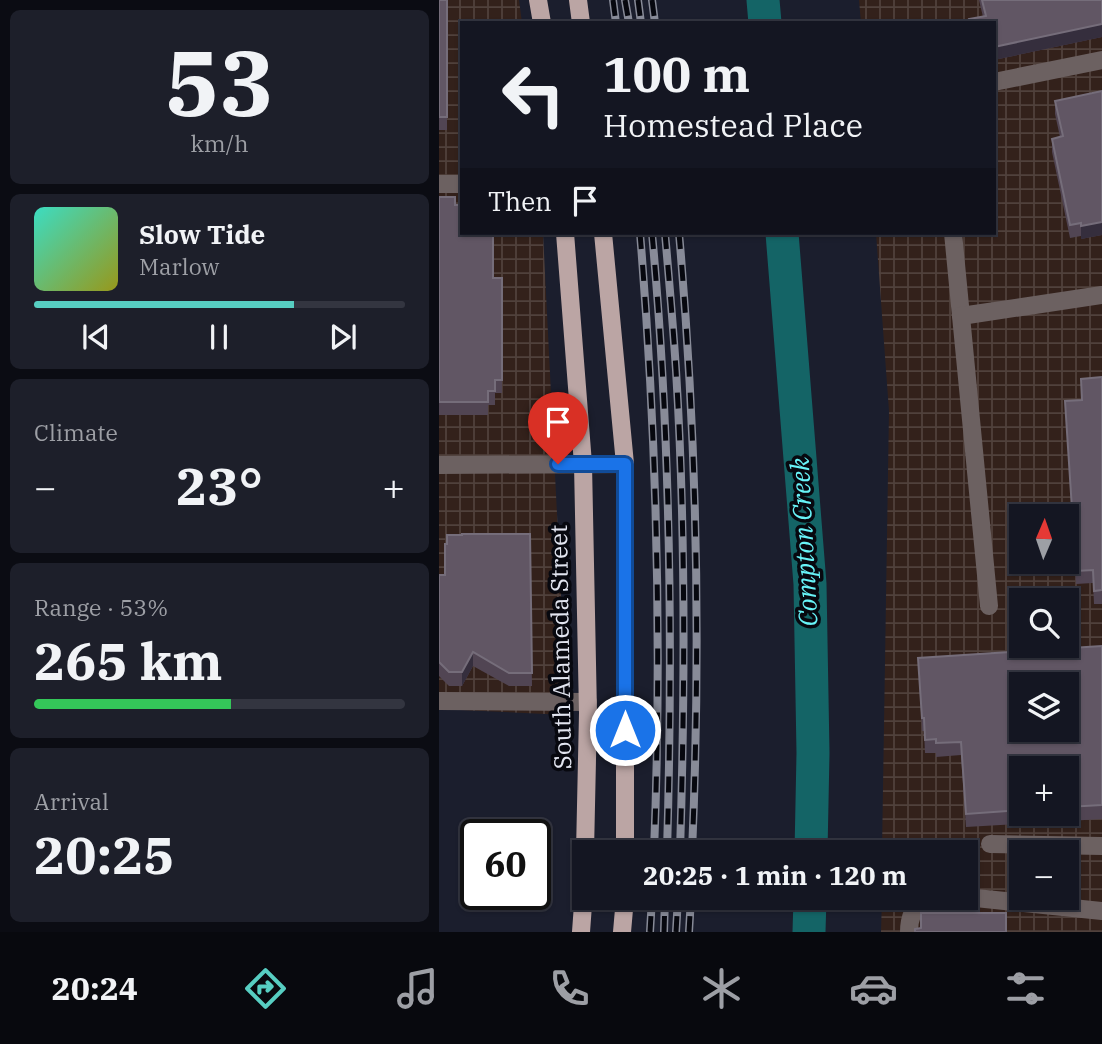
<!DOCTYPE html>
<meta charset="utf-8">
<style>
:root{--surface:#141622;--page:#1d1f2a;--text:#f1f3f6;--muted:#9d9fa5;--line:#333540;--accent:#57cec2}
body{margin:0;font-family:"IBM Plex Serif",serif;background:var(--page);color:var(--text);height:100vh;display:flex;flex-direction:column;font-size:26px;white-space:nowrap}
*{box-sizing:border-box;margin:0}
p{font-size:23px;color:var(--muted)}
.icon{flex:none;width:38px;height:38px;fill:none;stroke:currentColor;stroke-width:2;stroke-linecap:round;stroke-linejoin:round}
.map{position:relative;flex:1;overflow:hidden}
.panel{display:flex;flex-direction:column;gap:10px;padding:10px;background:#0b0c13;width:439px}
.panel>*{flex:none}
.guide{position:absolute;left:21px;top:21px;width:536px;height:214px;border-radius:0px;box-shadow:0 2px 5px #0004,0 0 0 2px var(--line);background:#141622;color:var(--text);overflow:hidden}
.needle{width:46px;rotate:2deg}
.controls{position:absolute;left:570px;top:504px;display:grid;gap:14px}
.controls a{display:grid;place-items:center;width:70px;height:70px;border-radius:0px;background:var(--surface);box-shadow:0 2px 5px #0004,0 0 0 2px var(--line);font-size:35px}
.speed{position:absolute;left:21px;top:819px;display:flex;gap:14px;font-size:35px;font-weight:700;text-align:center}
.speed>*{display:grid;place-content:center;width:91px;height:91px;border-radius:50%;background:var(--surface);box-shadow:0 2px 5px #0004,0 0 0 2px var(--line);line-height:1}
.speed .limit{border:4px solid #111;border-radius:10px;background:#fff;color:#111}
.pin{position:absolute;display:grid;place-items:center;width:60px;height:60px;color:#fff;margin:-72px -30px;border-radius:50% 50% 50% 0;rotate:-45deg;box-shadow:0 0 7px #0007}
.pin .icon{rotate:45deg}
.me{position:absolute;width:77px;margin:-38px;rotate:0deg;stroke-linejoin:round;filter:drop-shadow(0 0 5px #0008)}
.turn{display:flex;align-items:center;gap:24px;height:147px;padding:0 28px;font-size:32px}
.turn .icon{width:91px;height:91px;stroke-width:2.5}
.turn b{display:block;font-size:49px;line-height:60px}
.then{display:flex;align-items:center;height:66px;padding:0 28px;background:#0003;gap:14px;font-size:26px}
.big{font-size:52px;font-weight:700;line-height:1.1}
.panel .tile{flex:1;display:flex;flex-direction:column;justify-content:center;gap:10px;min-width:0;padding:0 24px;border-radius:10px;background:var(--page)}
.panel .dial{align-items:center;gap:0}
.dial b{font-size:91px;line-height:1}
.song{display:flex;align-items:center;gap:21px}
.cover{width:84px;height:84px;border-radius:10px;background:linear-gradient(135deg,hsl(170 70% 55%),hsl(60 70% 35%))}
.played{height:7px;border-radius:4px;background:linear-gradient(90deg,var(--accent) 70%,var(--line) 70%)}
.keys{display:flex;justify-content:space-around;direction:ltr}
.heat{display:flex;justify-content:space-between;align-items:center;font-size:38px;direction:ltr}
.charge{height:10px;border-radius:5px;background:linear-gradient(90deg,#34c759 53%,var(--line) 0)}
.trip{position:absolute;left:133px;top:840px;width:406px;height:70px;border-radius:0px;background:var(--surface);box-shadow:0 2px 5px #0004,0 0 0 2px var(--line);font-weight:700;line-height:70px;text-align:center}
.tabs{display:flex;height:112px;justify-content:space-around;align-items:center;background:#08090e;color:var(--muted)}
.tabs .icon{width:49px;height:49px}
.tabs .current{color:var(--accent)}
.tabs b{font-size:32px;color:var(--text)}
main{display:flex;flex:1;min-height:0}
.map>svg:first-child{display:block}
</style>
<main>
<section class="panel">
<div class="tile dial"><b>53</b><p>km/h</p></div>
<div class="tile">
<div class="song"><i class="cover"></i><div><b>Slow Tide</b><p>Marlow</p></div></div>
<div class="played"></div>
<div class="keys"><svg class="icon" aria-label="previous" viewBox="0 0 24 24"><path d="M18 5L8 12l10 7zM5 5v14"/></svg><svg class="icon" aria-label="pause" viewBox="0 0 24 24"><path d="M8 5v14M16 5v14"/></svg><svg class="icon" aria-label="next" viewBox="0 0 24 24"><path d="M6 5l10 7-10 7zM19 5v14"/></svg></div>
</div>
<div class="tile"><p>Climate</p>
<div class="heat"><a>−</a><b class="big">23°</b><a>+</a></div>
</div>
<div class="tile"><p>Range · 53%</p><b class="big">265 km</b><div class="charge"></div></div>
<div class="tile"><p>Arrival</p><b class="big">20:25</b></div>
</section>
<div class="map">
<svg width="663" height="932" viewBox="0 0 663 932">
<defs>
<pattern id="industrial-grid" width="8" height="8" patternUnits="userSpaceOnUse" patternTransform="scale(1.75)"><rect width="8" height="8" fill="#33211b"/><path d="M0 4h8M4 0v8" fill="none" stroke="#50413c"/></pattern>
</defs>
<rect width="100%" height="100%" fill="#1b1e2d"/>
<g fill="url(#industrial-grid)" fill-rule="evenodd">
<path d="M0,0H80L83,23H23V233H104L128,715L0,709Z"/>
<path d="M420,0H663V932H442L443,898H527V852H443L450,411L437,233H555V23H422ZM583,516H628V562H583ZM583,600H628V646H583ZM583,684H628V730H583ZM583,768H628V814H583ZM583,852H628V898H583Z"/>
</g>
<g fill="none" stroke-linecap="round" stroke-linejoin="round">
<g stroke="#146466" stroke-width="33">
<path d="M324,0L326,23"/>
<path d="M343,233L371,584L374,753L372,852"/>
<path d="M370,932L371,898"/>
</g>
<g stroke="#6c6161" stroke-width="18">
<path d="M555,82L663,60"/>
<path d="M0,184H23"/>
<path d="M514,233L522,316"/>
<path d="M0,465L186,464"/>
<path d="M550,606L522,316L663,295"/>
<path d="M0,701L149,702"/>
<path d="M551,844L663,846"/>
<path d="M527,897L663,911"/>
<path d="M470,932C470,918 474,907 485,898"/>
</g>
<g stroke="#bba5a4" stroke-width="18">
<path d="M99,0L103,23"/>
<path d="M139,0L142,23"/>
<path d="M126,233L144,464L149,713L146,852"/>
<path d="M164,233L186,464V852"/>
<path d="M142,932L145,891"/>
<path d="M183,932L186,898"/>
</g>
<defs>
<g id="rail">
<path d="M174,0L177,23"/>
<path d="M186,0L190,23"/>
<path d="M199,0L202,23"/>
<path d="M213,0L216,23"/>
<path d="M201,233C218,439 223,646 215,852"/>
<path d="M213,233C232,439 234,646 228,852"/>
<path d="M226,233C230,279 234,324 237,370C247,531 246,692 241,852"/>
<path d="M240,233C258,439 262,646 253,852"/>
<path d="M211,932L213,898"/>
<path d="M225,932L226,898"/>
<path d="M237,932L239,898"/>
<path d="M250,932L252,898"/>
</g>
</defs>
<use href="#rail" stroke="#888b98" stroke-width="8"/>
<use href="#rail" stroke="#07080f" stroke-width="5" stroke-dasharray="16" stroke-linecap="butt"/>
</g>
<g fill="#514553" fill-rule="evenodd">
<rect x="0" y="0" width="8" height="130"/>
<path d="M540,0H663V37L555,60V23H530V19L544,17Z"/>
<path d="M663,91V235L642,239V236L631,238L613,152V139L621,137L616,114V101Z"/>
<path d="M0,197L16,205L54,278H63V393H56V405H49V415H0Z"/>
<path d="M663,377V604H655L654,583L637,584L626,401L642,400V379Z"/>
<path d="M91,534L93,686H70L34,666L23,686H10L0,676V575H6Z"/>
<path d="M663,646V819L527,827L522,755L497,757V753H486L485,731H483L479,658ZM583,768H628V814H583Z"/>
</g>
<g fill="#352e3d">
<path d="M663,24V37L555,60V47Z"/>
<path d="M663,222V235L642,239V226Z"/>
<path d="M34,652V666L23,686V672Z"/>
</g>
<g fill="#615664" stroke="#756d7a" stroke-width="2" fill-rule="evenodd">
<rect x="0" y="0" width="8" height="117"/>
<path d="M543,0H663V24L555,47V23H531L530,19L547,16Z"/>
<path d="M663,91V222L642,226V223L631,225L613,139L624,136L616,101Z"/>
<path d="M0,197H16V205H23V233H54V278H63V380H56V391H49V402H0Z"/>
<path d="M663,377V590L655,591L654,570L637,571L626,401L643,400L642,379Z"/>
<path d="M23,534H91L93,673H70L34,652L23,672H10L0,662V575H6V544H8V535H23Z"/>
<path d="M663,646V805L628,807V768H583V810L527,814L522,742L497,743V739L486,740L485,718H483L479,658ZM583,684H628V730H583Z"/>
<path d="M482,913H567V932H476V929L482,928Z"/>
</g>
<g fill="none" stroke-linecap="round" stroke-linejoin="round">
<defs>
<path id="route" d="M119,464H186V730"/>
</defs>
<use href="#route" stroke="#114b97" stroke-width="18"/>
<use href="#route" stroke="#1a73e8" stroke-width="12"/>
</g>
<g text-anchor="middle" stroke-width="7" stroke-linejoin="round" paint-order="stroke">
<g font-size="24" fill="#e2e5f0" stroke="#07080f">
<text transform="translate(122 647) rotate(-91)" y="8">South Alameda Street</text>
</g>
<g font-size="26" font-style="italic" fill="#68f4f8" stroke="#07080f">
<text transform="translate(365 542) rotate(-93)" y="9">Compton Creek</text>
</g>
</g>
</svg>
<div class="controls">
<a><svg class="needle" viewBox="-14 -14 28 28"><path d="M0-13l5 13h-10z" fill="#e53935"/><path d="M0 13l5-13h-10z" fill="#9d9fa5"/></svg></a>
<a><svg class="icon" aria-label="search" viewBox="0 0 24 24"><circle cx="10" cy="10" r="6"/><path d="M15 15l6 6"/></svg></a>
<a><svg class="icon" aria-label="layers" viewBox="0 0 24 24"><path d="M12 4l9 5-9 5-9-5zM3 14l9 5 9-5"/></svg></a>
<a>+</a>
<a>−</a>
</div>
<div class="speed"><div class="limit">60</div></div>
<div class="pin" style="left:119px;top:464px;background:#d93025"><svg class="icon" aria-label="arrive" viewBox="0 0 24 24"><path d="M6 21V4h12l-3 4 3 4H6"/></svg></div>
<svg class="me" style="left:186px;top:730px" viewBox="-20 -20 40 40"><circle r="17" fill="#1a73e8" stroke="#fff" stroke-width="3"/><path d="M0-11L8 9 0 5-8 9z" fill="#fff"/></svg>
<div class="trip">20:25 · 1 min · 120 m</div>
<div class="guide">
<div class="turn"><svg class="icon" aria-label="left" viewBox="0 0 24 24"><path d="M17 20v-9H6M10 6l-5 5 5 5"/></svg><div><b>100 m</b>Homestead Place</div></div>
<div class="then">Then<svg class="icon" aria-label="arrive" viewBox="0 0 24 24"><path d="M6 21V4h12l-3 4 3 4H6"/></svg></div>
</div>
</div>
</main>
<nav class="tabs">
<b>20:24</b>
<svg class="icon current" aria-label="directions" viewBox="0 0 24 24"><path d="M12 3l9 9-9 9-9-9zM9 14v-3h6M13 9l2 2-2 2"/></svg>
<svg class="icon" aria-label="music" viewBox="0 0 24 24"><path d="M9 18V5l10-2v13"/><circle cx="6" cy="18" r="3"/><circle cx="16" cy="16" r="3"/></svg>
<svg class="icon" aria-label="phone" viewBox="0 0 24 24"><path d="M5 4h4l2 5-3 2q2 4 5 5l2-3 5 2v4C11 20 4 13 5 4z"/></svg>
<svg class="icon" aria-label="climate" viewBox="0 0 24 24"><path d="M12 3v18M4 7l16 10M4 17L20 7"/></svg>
<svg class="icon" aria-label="car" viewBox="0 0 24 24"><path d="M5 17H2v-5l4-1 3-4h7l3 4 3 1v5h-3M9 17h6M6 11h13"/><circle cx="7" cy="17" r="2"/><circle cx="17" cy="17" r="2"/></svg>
<svg class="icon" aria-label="filters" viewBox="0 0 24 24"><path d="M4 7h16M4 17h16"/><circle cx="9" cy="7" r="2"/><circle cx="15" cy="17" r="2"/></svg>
</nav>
